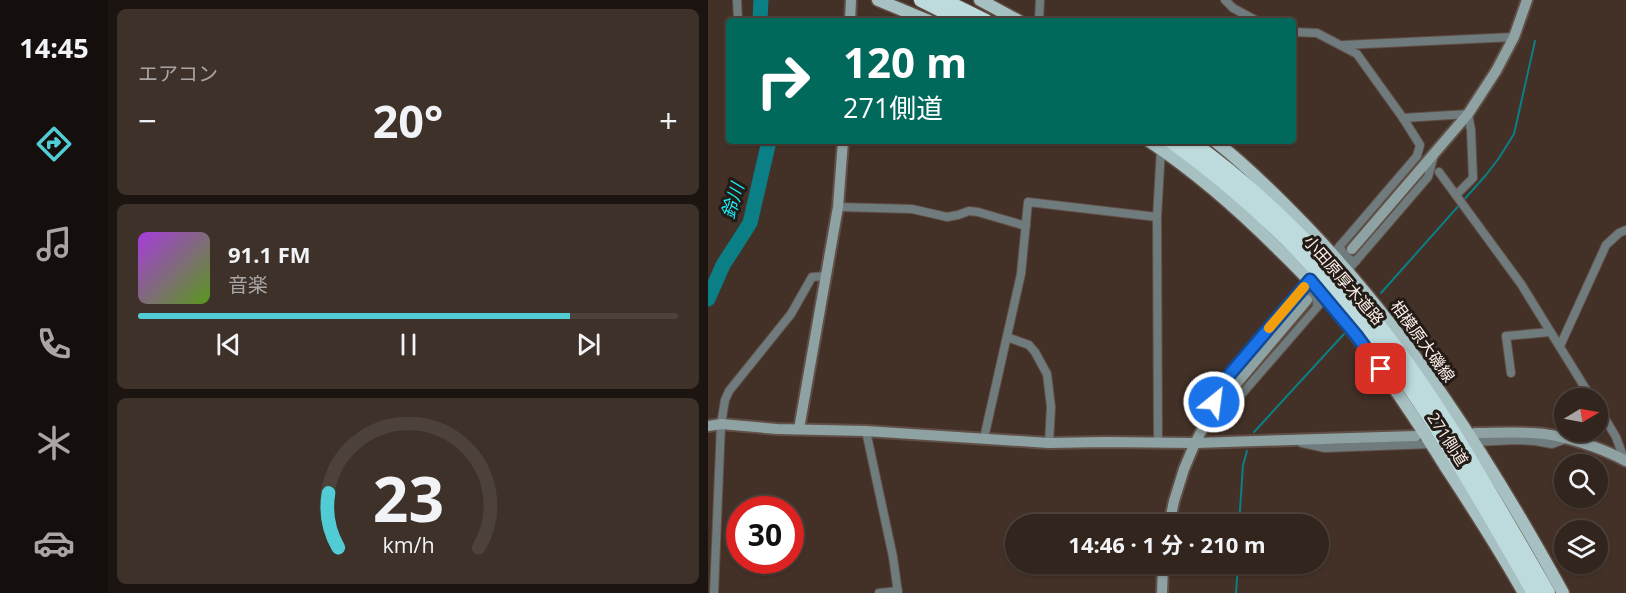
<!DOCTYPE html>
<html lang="ja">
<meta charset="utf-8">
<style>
:root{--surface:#32251d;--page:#3d312a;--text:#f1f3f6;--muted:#a8a5a4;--line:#4d423b;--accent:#51ccd4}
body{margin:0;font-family:"Open Sans","Noto Sans JP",sans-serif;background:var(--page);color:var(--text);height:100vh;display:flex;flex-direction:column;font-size:22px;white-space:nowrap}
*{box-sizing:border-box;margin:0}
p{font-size:20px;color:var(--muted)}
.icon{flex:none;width:33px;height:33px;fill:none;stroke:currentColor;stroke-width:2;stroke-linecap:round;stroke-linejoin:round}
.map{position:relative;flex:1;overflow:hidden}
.details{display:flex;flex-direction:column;gap:9px;padding:9px;background:#1c1410;width:600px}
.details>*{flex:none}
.hud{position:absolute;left:18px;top:18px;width:570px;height:126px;border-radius:6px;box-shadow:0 2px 4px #0004,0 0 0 2px var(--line);background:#00695c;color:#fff;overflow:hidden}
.needle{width:39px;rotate:80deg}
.buttons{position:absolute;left:846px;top:388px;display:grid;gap:12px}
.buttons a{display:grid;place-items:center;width:54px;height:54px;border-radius:50%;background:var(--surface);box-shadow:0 2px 4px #0004,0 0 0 2px var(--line);font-size:30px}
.speed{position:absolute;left:18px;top:496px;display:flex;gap:12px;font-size:30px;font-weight:700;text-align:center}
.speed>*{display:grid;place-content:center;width:78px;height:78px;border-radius:50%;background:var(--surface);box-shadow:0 2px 4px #0004,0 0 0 2px var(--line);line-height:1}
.speed .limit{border:9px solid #d22;background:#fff;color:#111}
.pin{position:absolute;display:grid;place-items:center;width:51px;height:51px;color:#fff;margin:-26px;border-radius:12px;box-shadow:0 3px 9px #0006}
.me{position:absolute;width:66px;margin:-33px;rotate:29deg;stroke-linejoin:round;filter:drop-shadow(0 0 4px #0008)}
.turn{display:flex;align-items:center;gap:21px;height:126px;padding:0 18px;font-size:27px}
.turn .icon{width:78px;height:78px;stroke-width:2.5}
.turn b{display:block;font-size:42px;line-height:51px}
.big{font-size:45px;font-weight:700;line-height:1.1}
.details .widget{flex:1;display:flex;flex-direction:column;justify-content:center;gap:9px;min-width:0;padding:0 21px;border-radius:9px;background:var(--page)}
.details .dial{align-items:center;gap:0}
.dial svg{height:156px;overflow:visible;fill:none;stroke:var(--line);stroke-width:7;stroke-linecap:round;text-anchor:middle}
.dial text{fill:var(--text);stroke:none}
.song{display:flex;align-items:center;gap:18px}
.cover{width:72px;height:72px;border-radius:9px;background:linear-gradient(135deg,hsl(280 70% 55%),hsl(90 70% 35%))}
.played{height:6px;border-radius:3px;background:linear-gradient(90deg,var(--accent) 80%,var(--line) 80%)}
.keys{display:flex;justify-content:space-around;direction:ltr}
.heat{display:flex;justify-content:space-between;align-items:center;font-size:33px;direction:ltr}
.trip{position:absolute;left:297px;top:514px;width:324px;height:60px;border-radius:30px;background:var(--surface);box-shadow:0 2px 4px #0004,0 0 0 2px var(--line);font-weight:700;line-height:60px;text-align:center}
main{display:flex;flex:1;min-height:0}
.dock{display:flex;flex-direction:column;width:108px;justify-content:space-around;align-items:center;background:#140f0c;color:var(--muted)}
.dock .icon{width:42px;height:42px}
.dock .current{color:var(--accent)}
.dock b{font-size:27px;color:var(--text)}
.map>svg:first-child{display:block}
</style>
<main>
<nav class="dock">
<b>14:45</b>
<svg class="icon current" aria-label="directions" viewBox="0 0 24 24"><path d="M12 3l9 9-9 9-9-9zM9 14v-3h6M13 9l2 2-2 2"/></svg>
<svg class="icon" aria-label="music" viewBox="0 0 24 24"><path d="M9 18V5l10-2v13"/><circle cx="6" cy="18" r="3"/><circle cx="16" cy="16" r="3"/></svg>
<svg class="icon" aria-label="phone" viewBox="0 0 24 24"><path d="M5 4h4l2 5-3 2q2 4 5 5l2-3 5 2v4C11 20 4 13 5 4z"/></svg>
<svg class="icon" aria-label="climate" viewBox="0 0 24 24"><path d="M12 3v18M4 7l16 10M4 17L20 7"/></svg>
<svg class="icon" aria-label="car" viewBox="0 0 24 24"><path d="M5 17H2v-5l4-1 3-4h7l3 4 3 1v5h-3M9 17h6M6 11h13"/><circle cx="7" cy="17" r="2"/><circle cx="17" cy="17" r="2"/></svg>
</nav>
<section class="details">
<div class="widget"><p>エアコン</p>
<div class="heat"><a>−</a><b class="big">20°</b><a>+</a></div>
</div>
<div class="widget">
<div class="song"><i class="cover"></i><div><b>91.1 FM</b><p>音楽</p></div></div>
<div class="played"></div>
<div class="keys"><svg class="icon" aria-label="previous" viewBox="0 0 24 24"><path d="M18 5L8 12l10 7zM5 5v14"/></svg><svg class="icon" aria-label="pause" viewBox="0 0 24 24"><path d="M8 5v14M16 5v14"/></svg><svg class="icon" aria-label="next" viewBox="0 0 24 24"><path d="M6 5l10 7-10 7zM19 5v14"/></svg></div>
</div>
<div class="widget dial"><svg viewBox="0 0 100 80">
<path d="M14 69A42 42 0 1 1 86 69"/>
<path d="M14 69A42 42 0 0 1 9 41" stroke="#51ccd4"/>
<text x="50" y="56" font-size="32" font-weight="700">23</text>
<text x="50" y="72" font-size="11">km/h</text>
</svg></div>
</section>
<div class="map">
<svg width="918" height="593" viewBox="0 0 918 593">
<rect width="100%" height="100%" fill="#433127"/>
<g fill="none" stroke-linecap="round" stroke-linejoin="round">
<g stroke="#0a7f86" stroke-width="2">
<path d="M673,293L778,175L791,158L806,134L827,41"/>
<path d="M546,432L636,334"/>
<path d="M531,525L535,465L539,451"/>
<path d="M528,593L530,564"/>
</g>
<g stroke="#0a7f86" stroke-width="15">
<path d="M52,21L53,0"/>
<path d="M0,299L15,265L42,223L61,141"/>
</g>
<defs>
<g id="street">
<path d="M29,0L30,21"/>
<path d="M517,0L525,8L549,21"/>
<path d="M331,21L332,0"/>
<path d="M585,32L609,33L649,54L695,118L712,145L709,156L625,254"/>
<path d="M636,45L806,37"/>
<path d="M695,118L760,114L763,130L765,178L748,195"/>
<path d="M731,172L813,284L884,399"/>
<path d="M130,207L204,209L239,217L250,215L261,211L270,212L318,226"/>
<path d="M632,246L633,250L642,260L648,261"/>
<path d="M640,270L720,177L726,155"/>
<path d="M595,288L600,290L609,300V307"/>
<path d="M299,337L321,345L327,352L339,374L343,407L341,443"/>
<path d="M852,346L898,245L911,233L918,230"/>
<path d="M803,373L798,336L842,332"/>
<path d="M890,407L908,437L916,459"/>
<path d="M503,411L510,388L602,280"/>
<path d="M503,415L520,410L617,298"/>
<path d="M158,431L185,557L190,593"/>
<path d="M276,438L313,274L320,202L449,217"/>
<path d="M765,442L808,440L827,441L844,444L858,439"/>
<path d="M450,443L449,217L453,149"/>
<path d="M594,443L617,448L724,444"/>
<path d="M6,593L13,424L17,400L21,391L83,314L104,277L118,276"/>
<path d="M171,593L190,591"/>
</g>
<g id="secondary">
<path d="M142,21L143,0"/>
<path d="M644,249L760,114L788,71L806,37L819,0"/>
<path d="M0,426L13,424L69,429L158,431L341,443L396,442L487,443L708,436"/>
<path d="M91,429L130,207L135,141"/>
<path d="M767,433C786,433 805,432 824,433C853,434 892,447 918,461"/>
<path d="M461,525L466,501L476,469L487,443L502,415L599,300"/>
<path d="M454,593L455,564"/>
</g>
<g id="primary">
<path d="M170,0L221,21"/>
<path d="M272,0L311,21"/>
<path d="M441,141C489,173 529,208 570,249C598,276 625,305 649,337C681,379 711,424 739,469C766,510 792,551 816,593"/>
<path d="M507,141C540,167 568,195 597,225C701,333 783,462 855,593"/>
</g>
<g id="highway">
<path d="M213,0L255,21"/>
<path d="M235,0L278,21"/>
<path d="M463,141C547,202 622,277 683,361C736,435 781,514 826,593"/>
<path d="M482,141C583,213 672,316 738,421C774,477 807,535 840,593"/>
</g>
</defs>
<use href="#street" stroke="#604f46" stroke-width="10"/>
<use href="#secondary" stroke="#604f46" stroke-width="14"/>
<use href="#primary" stroke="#604f46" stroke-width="15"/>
<use href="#highway" stroke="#604f46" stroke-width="16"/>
<use href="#street" stroke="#6f7b7c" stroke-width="8"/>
<use href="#secondary" stroke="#8fa2a3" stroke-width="10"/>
<use href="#primary" stroke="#a7c0c2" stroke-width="12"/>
<use href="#highway" stroke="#bddbdd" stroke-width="14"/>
</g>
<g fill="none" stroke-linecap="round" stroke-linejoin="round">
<defs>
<path id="route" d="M506,402L510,388L602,280L648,335L673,369"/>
</defs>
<use href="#route" stroke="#114b97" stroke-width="15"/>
<use href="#route" stroke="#1a73e8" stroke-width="10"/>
<path stroke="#f59e0b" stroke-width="10" d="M561,328L596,287"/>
</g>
<g text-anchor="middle" stroke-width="6" stroke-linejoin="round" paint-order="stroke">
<g font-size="16" fill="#fbeee8" stroke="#231b16">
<text transform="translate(636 280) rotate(49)" y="6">小田原厚木道路</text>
<text transform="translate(715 341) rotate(54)" y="6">相模原大磯線</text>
<text transform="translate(740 439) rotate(57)" y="6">271側道</text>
</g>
<g font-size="18" font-style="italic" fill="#1aecf8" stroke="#231b16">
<text transform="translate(25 201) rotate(-73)" y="6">鈴川</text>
</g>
</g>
</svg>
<div class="buttons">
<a><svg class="needle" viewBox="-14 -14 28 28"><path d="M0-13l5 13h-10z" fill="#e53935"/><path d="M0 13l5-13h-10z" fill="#a8a5a4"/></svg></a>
<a><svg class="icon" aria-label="search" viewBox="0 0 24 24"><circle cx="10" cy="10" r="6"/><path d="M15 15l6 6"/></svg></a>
<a><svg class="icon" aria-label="layers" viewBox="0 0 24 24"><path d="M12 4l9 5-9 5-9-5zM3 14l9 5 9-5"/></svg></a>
</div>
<div class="speed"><div class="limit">30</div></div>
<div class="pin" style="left:673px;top:369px;background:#d93025"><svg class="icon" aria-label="arrive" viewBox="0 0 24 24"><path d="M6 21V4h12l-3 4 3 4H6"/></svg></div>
<svg class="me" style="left:506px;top:402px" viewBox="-20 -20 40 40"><circle r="17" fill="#1a73e8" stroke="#fff" stroke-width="3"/><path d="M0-11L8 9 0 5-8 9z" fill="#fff"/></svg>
<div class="trip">14:46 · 1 分 · 210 m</div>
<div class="hud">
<div class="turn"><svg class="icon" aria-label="right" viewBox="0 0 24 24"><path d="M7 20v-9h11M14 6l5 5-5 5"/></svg><div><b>120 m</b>271側道</div></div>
</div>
</div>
</main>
